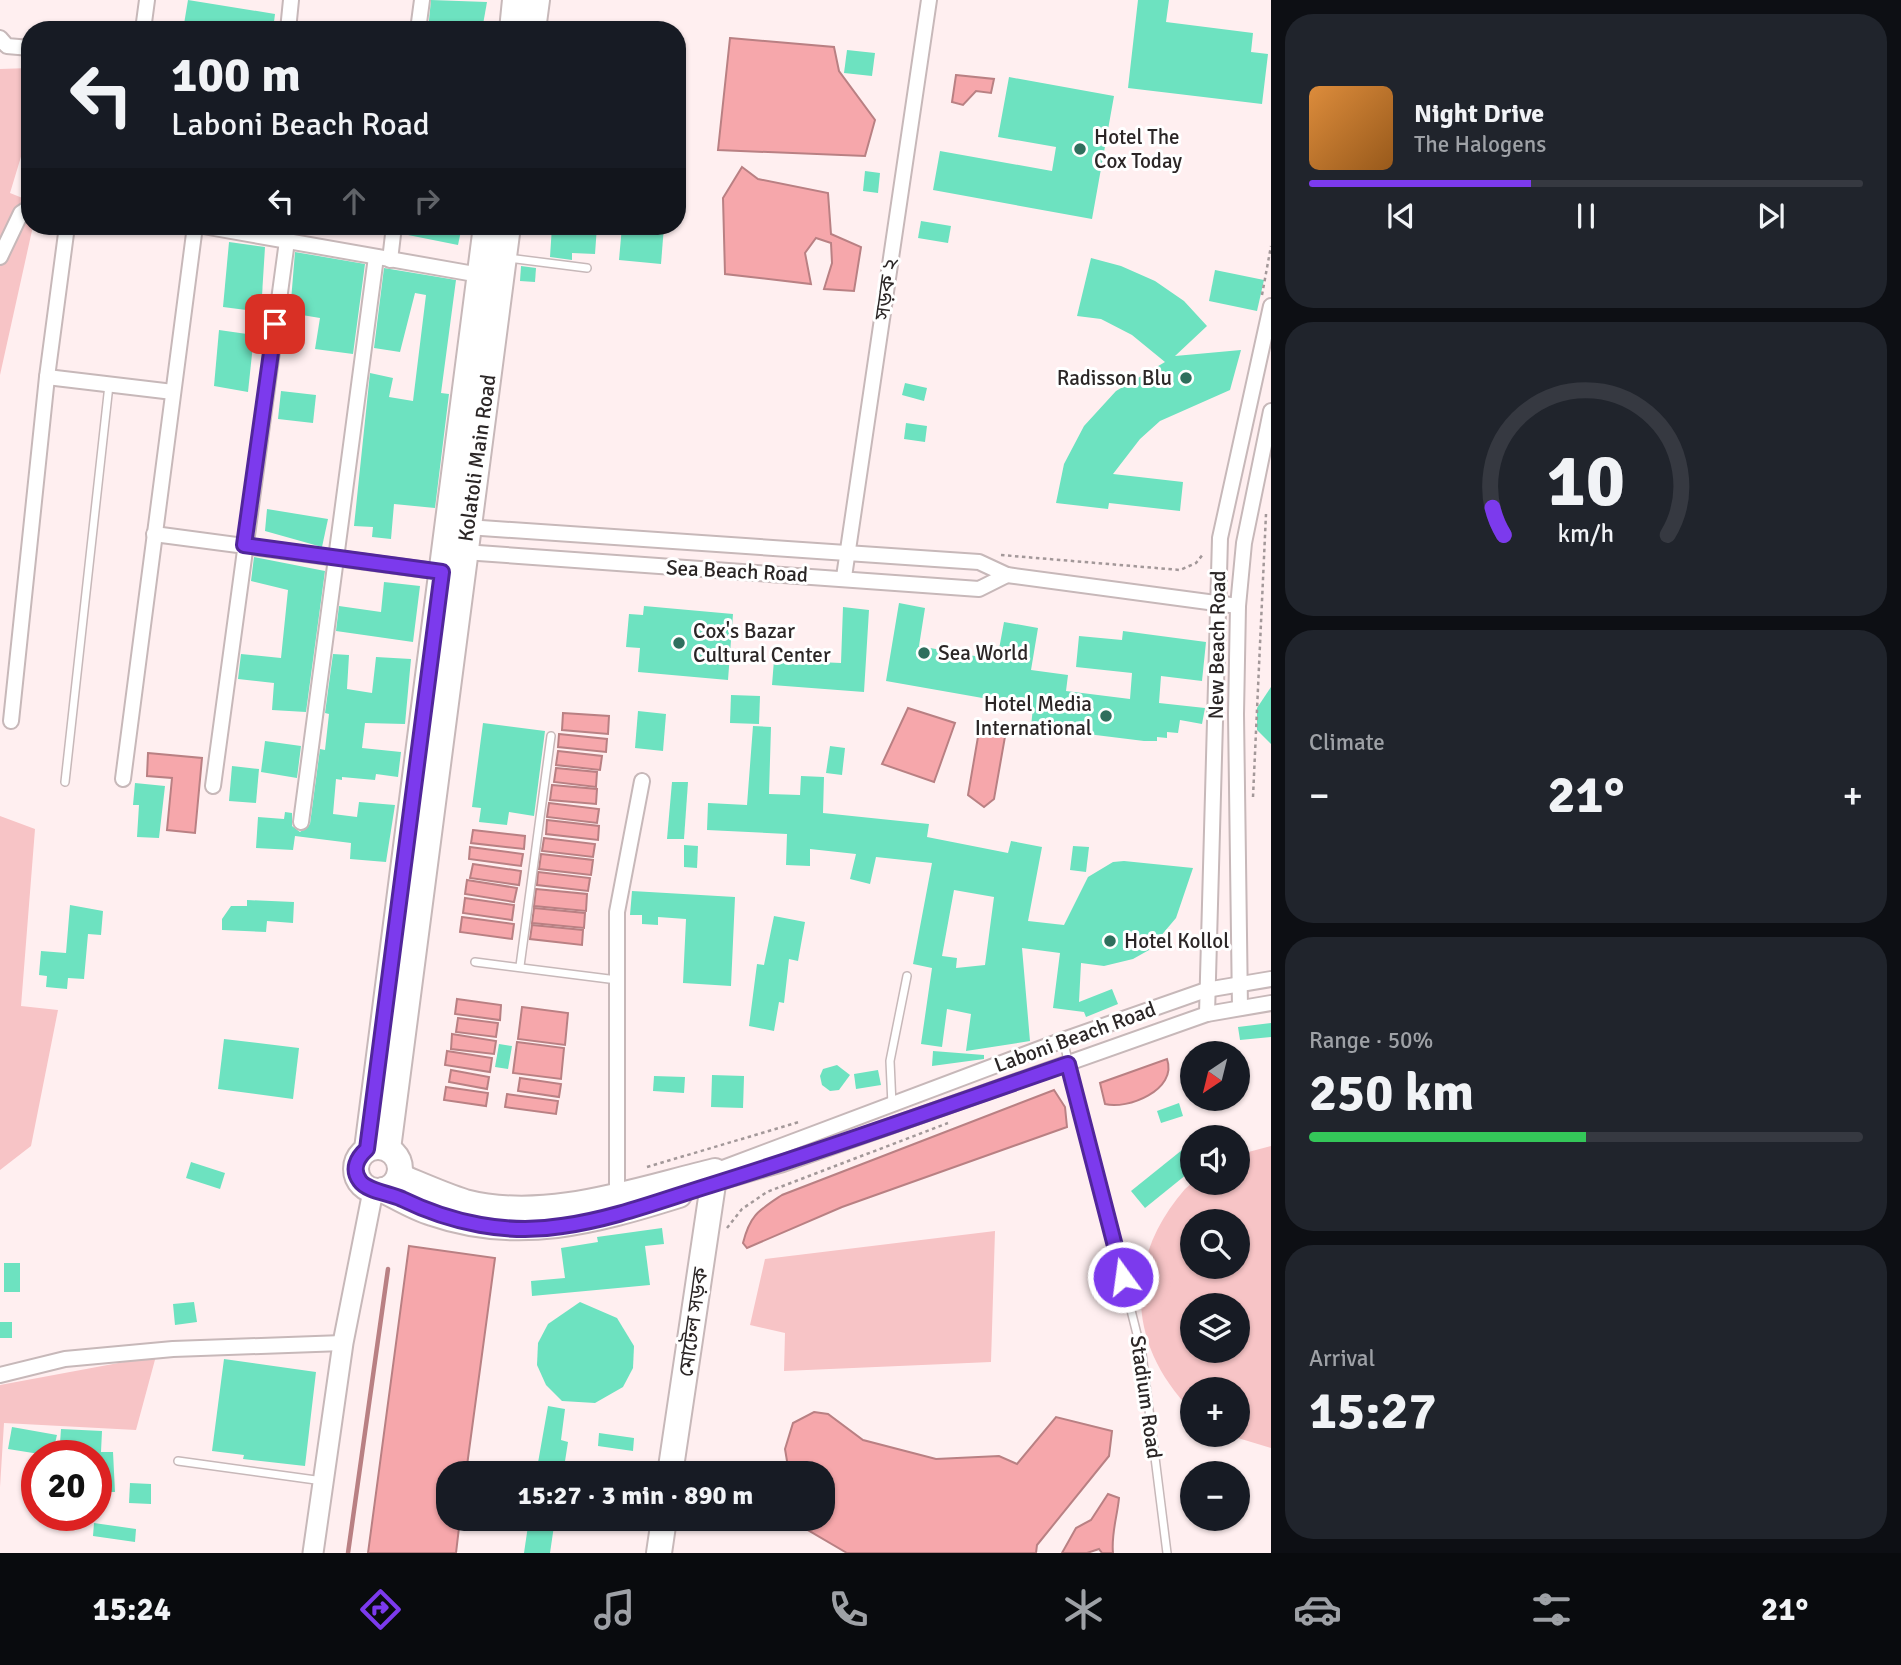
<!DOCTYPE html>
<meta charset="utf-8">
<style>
:root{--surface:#171b24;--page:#20242c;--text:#f1f3f6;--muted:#9ea1a6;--line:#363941;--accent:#7c3aed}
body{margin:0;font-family:Signika,"Noto Sans Bengali",sans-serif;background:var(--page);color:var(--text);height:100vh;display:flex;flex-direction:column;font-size:26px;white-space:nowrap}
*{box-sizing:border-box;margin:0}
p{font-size:23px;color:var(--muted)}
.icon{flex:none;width:38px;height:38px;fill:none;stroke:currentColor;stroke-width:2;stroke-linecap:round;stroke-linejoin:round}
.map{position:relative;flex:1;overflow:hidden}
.sheet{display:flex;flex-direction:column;gap:14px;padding:14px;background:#0d0f14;width:630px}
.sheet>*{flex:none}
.banner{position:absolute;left:21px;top:21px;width:665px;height:214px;border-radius:28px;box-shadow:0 2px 5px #0004;background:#171b24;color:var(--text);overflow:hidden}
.needle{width:46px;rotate:215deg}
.fabs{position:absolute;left:1180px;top:1041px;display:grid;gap:14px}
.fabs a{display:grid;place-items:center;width:70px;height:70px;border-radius:50%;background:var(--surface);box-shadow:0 2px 5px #0004;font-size:35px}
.speed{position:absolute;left:21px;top:1440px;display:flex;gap:14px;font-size:35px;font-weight:700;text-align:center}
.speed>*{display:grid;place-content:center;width:91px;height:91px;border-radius:50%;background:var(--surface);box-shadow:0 2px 5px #0004;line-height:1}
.speed .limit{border:10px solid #d22;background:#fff;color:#111}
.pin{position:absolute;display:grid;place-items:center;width:60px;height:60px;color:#fff;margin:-30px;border-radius:14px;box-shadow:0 4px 10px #0006}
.me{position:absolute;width:77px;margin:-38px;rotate:346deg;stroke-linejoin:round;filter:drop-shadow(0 0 5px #0008)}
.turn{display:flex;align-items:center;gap:24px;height:147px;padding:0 35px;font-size:32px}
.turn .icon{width:91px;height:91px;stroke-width:2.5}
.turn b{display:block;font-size:49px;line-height:60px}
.lanes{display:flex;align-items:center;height:66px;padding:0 35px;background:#0003;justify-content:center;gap:35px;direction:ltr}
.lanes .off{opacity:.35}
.big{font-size:52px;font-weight:800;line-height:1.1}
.sheet .card{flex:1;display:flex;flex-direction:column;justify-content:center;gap:10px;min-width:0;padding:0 24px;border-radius:28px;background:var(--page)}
.sheet .dial{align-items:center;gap:0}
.dial svg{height:182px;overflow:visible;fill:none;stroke:var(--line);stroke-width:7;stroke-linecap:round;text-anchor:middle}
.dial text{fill:var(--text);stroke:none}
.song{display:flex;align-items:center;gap:21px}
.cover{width:84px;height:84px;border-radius:10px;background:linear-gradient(135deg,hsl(30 70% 55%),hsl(30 70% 35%))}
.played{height:7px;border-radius:4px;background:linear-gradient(90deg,var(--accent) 40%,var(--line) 40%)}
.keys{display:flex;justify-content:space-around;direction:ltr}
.heat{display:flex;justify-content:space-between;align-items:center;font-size:38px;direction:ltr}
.charge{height:10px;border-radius:5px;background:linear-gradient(90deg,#34c759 50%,var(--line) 0)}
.trip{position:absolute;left:436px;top:1461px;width:399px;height:70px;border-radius:28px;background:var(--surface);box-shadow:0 2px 5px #0004;font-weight:800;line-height:70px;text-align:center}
.tab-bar{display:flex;height:112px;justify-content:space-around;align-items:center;background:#090b0e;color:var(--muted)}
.tab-bar .icon{width:49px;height:49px}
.tab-bar .current{color:var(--accent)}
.tab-bar b{font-size:32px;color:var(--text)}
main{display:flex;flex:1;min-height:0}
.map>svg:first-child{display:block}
</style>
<main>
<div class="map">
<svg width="1271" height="1553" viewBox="0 0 1271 1553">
<rect width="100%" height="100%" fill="#ffeff0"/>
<g fill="#f7c4c6" fill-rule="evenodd">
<path d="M30,68V127L10,193L30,201V226H33L0,375V69Z"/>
<path d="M0,816L35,829L21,1006L58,1010L31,1146L0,1170Z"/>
<path d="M1271,1146V1448L1228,1435H1237V1390H1192V1411C1126,1344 1124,1259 1185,1189L1192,1183H1237V1155ZM1192,1222H1237V1267H1192ZM1192,1306H1237V1351H1192Z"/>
<path d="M995,1231L991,1362L784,1371L785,1333L750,1325L765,1259Z"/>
<path d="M156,1356L136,1430L4,1423L0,1487V1385Z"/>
</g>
<g fill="#f6a7ab" stroke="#b98083" stroke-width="2">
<path d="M730,38L834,47L839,71L875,120L865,156L718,150Z"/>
<path d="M956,75L994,79L991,93L976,91L963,105L952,102Z"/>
<path d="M742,167L758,179L828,193L831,234L861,247L854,291L824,289L832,263L831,243L816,238L805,253L811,284L725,274L723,198Z"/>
<path d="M908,708L955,723L934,782L882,764Z"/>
<path d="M563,713L609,716L608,734L562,730Z"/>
<path d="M979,731H1006L994,799L984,807L968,795Z"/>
<path d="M559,734L607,739L606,752L558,747Z"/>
<path d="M558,751L602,756L600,770L556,765Z"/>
<path d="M148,753L202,758L195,833L167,830L172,778L147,776Z"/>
<path d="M556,768L597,772L596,787L554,782Z"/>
<path d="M552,785L597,789L596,804L550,800Z"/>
<path d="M549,803L599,809L597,823L547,817Z"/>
<path d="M547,820L599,826L598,840L546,834Z"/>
<path d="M473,830L525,836L524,849L471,843Z"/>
<path d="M544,838L595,844L593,857L542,851Z"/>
<path d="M470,847L523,854L521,866L469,859Z"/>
<path d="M541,854L593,860L591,875L539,869Z"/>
<path d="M473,864L521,871L519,885L470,878Z"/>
<path d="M538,872L590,878L588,891L537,885Z"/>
<path d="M467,880L517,888L514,902L465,894Z"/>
<path d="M536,889L587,894L586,911L534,906Z"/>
<path d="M465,898L514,905L512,920L463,913Z"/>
<path d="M534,908L585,913L584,928L532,923Z"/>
<path d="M462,917L514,924L512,939L460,932Z"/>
<path d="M532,925L583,930L582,945L530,939Z"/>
<path d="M457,999L501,1005L500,1020L455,1014Z"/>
<path d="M522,1007L568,1013L565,1045L518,1039Z"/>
<path d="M458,1018L498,1023L496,1037L456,1032Z"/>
<path d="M452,1034L496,1041L494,1054L451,1049Z"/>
<path d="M517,1042L564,1048L561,1079L513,1073Z"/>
<path d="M447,1051L492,1058L490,1072L445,1065Z"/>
<path d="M1167,1059C1178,1090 1127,1110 1105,1104L1100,1083Z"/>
<path d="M451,1070L489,1077L487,1089L449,1082Z"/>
<path d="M520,1078L561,1084L559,1097L518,1091Z"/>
<path d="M446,1087L488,1093L486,1106L444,1100Z"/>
<path d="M1054,1090L1065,1107L1067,1127L842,1207L747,1248L743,1243C750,1215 758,1211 782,1195Z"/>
<path d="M507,1094L558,1101L556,1114L505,1107Z"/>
<path d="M409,1246L495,1258L466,1473L448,1474V1519H460L456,1553H368Z"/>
<path d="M814,1412L828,1414L863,1440L936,1459L999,1456L1017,1464L1056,1417L1112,1431L1109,1456L1037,1545L1036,1553H847L794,1522V1519H822V1474L789,1473L785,1449L793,1423Z"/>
<path d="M1108,1494L1119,1498C1117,1518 1111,1534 1113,1553H1102L1099,1549L1087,1553H1062L1076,1528L1091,1520Z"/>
</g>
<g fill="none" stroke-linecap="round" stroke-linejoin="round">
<path stroke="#b98083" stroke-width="4.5" d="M348,1553L388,1269"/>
</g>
<g fill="#6de2c0" fill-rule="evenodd">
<path d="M188,0L275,14L273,30H183Z"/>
<path d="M431,0L487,2L482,30H428Z"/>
<path d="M1138,0H1169L1166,22L1253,33L1251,52L1268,54L1262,104L1128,88Z"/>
<path d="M847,50L875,53L872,76L844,73Z"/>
<path d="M1009,77L1114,96L1092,219L933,190L940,151L1052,171L1056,147L998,137Z"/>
<path d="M865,171L880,173L878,193L863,191Z"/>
<path d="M921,221L951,226L948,243L918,238Z"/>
<path d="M403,226H462L458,245L403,234Z"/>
<path d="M552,226H597L595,254L572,253V260L550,257Z"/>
<path d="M622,226H664L661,264L619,260Z"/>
<path d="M229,242L265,247L261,312L223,307Z"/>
<path d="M295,252L365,264L353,354L315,349L320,318L290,313Z"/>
<path d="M1091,258L1121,266L1155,281L1184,301L1207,326L1175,356L1241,350L1230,390L1160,421L1140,439L1113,474L1183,482L1180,511L1109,503L1108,509L1056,503L1064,464L1084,426L1116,391L1165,362L1132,335L1101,319L1077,316Z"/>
<path d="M521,266L536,268L535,282L520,281Z"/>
<path d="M384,268L456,280L441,393L449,394L435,508L394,504L391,539L372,537L373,527L354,526L370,373L393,378L389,397L413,401L426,295L415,293L400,352L374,348Z"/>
<path d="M1215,270L1264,280L1257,311L1209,301Z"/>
<path d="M219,330L254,335L248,392L214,386Z"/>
<path d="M905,383L927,388L924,401L902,395Z"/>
<path d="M281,391L316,395L313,423L278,419Z"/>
<path d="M906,423L927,426L925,442L904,439Z"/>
<path d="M267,509L328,519L322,547L265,531Z"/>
<path d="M254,557L325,571L306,712L272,710L274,683L238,679L241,654L281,658L288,590L251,581Z"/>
<path d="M384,582L420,586L413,642L336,631L339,606L381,612Z"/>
<path d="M899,603L925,608L919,646L997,660L1004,622L1038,628L1031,670L1068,675L1066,691L1130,699L1132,673L1076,667L1079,636L1122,640L1123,631L1206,642L1202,681L1161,676L1159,703L1205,708L1202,724L1180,720L1178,733L1167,732V738L1157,737V741H1144L1031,727L1033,707L886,681Z"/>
<path d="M644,606L733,614L728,680L638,672L640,648L626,647L629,614L643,615Z"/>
<path d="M843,607L869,610L864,692L772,685L774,660L841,663Z"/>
<path d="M333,654L349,655L347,689L372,693L376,657L411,659L405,724L365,723L362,748L401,752L398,777L376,774L375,780L342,777V780L336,779L333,814L357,817L359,802L395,805L386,862L350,859L351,843L295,836L293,850L256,848L258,817L284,819L285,812L292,813V826L300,832L310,824L320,749L325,750L329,714L325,713Z"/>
<path d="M1271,687V744L1257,730V708Z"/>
<path d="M731,695L760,696L759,724L730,723Z"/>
<path d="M638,711L666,714L663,751L635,748Z"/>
<path d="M483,723L545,731L534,816L509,812L507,825L479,822L481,808L472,807Z"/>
<path d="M753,726L771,727L769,794L800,795L801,776L824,777L823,813L929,824L927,837L1008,853L1011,841L1042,847L1028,921L1064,925L1088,877L1113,862L1124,861L1193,868L1176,918L1149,950L1133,959L1104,966L1081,963L1079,1002L1112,989L1118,1004L1086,1017L1084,1012L1053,1008L1060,953L1022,948L1030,1041L966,1051L971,1014L947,1009L942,1047L921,1044L932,968L913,964L932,863L876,857L870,884L850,879L856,854L810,849V866L786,865L787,834L707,830L708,803L747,805ZM954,890L994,897L985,965L956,968L957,958L942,956Z"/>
<path d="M265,741L301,746L297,778L261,772Z"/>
<path d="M830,746L845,748L842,775L826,773Z"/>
<path d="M232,766L259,769L256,803L229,801Z"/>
<path d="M672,782H688L684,839H667Z"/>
<path d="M135,783L165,786L159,838L137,837L139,805H133Z"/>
<path d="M684,845L698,846L697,868L684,867Z"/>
<path d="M1073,846L1089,847L1086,872L1070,870Z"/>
<path d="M632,891L735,897L731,986L683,983L686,919L658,917V925L642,924V915H630Z"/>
<path d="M247,900L294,902L293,923L267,921L266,932L222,930V919L231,906H247Z"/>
<path d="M70,905L103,911L101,935L88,934L84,979L68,978L67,989L46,987L47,976L39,975L41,951L66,953Z"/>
<path d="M774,916L805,922L798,961L789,959L784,1003L779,1002L774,1031L749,1026L757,964L764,965Z"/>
<path d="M1271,1023V1037L1240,1040L1238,1027Z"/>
<path d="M224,1039L299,1048L293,1099L218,1089Z"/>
<path d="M499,1044L512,1046L508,1069L495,1067Z"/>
<path d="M933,1051L984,1055V1059L932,1066Z"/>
<path d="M837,1065L850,1075L839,1090L830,1091L822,1085L820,1076L823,1069Z"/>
<path d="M878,1070L881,1085L856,1089L854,1074Z"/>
<path d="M712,1075L744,1076L743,1108L711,1107Z"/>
<path d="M654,1076L685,1077L684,1093L653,1091Z"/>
<path d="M1179,1103L1183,1116L1161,1123L1157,1111Z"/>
<path d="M1182,1150L1192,1163V1170L1145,1208L1131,1191Z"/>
<path d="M191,1162L225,1173L220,1189L186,1178Z"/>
<path d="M662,1228L664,1244L645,1246L650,1285L532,1296L531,1281L565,1278L561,1248L598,1242L597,1237Z"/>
<rect x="4" y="1263" width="16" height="29"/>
<path d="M194,1302L197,1322L175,1325L173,1304Z"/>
<path d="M580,1302L617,1318L634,1346L633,1368L623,1387L595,1403L562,1401L546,1385L537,1365L538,1343L548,1324Z"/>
<rect x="0" y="1322" width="12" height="16"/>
<path d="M224,1359L316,1372L305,1466L243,1459L244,1455L212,1451Z"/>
<path d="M548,1406L565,1409L561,1440L568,1442L563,1474H536Z"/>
<path d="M12,1427L57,1435L52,1456L8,1449Z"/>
<path d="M61,1429L102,1431L101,1452H113L115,1492H97L96,1456H88V1448H76V1443H60Z"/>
<path d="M599,1433L634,1438L633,1451L598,1446Z"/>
<path d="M130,1483L151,1484V1504L129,1503Z"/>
<path d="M529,1519H555L550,1553H524Z"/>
<path d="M94,1523L136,1529L135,1542L93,1536Z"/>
</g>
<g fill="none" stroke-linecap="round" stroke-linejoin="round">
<defs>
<g id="service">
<path d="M508,258L587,268"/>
<path d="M65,782L109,385"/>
<path d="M475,962L617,980"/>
<path d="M520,966L551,736"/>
<path d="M1063,1040L1142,1354L1167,1553"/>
<path d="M892,1105L890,1061L907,976"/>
<path d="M178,1461L323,1481"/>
</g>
<g id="minor">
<path d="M143,30L147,0"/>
<path d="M288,30L291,0"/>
<path d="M418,30L422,0"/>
<path d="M0,38L7,46L30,48"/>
<path d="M203,226L480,275"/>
<path d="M0,257L21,213L30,207"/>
<path d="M390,260L394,226"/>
<path d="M47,377L173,392"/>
<path d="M467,527L979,562L1007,575L1238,606"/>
<path d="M154,534L442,572"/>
<path d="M464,552L979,589L1007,575"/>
<path d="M844,577L929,0"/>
<path d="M11,721L47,377L67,226"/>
<path d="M123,779L195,226"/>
<path d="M213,786L287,241"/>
<path d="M301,822L376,257"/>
<path d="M1240,1008L1236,714L1238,606L1244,543L1271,411"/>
<path d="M1207,1014L1220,538L1271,306"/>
<path d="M715,1171L1063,1040L1206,990L1271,979"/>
<path d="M713,1184L783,1164L1207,1014L1271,1003"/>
<path d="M617,1194V912L642,781"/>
<path d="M0,1375L65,1359L173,1349L343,1343"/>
</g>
<path id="tertiary" d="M313,1553L343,1343L373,1191"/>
<g id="trunk">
<path d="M512,30L515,0"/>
<path d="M533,30L537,0"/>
<circle cx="378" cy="1169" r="22"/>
<path d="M367,1149L486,226"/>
<path d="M388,1149L508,226"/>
<path d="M399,1176C421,1185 443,1195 465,1202C546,1223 636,1190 715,1171L670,1474"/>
<path d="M383,1190C399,1198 415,1208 432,1213C518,1243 596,1221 679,1195"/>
<path d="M659,1553L664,1519"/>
</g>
</defs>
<use href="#service" stroke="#c7b8b9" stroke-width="10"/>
<use href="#minor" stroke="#c7b8b9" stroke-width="18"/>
<use href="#tertiary" stroke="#c7b8b9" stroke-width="23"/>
<use href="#trunk" stroke="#c7b8b9" stroke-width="28"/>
<g stroke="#a39899" stroke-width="2.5" stroke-dasharray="3.5 3.5" stroke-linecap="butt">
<path d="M1262,295L1271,246"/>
<path d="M1001,555L1180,570L1196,563L1204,553"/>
<path d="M1253,797L1266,514"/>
<path d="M647,1167L799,1122"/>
<path d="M727,1228L742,1209L767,1192L948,1123"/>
</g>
<use href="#service" stroke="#fff" stroke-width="7"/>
<use href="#minor" stroke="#fff" stroke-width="14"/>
<use href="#tertiary" stroke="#fff" stroke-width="19"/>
<use href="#trunk" stroke="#fff" stroke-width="24"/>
</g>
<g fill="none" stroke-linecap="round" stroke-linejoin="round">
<defs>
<path id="route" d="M275,324L244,545L442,572L367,1149C357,1158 351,1169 360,1181C367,1191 389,1193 402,1199C451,1223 508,1235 562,1226C613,1219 662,1200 711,1185C831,1148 949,1105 1068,1064L1123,1277"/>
</defs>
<use href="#route" stroke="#51269a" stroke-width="18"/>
<use href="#route" stroke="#7c3aed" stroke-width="12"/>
</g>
<g fill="#2f6f5d" stroke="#fff" stroke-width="2.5">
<circle cx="1080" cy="149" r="7"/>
<circle cx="1186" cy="378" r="7"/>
<circle cx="679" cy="643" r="7"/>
<circle cx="924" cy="653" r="7"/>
<circle cx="1106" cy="716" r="7"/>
<circle cx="1110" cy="941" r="7"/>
</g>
<g text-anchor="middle" stroke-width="6" stroke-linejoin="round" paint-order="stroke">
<g font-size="21" fill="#2b2626" stroke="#fff" text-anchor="start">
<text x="1094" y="144">Hotel The<tspan x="1094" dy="24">Cox Today</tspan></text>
<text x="1172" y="385" text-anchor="end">Radisson Blu</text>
<text x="693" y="638">Cox's Bazar<tspan x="693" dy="24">Cultural Center</tspan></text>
<text x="938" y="660">Sea World</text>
<text x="1092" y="711" text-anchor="end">Hotel Media<tspan x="1092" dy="24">International</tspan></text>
<text x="1124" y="948">Hotel Kollol</text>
</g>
<g font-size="21" fill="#2b2626" stroke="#fff">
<text transform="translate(886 289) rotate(-82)" y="7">সড়ক ২</text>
<text transform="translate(477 458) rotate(-82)" y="7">Kolatoli Main Road</text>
<text transform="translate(737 571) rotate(3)" y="7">Sea Beach Road</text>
<text transform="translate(1217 645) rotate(-89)" y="7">New Beach Road</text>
<text transform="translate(1075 1037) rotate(-20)" y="7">Laboni Beach Road</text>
<text transform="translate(693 1322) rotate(-82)" y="7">মোটেল সড়ক</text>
<text transform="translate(1146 1397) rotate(82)" y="7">Stadium Road</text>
</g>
</g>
</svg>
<div class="fabs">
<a><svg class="needle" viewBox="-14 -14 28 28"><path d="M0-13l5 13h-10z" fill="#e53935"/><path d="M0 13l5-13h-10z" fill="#9ea1a6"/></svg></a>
<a><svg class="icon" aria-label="sound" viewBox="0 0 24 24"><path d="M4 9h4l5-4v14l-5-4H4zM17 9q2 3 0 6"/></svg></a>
<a><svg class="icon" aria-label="search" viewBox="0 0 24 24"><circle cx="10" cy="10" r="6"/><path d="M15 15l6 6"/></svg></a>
<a><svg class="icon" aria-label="layers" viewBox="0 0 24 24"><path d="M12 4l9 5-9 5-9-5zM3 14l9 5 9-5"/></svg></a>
<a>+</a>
<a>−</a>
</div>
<div class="speed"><div class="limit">20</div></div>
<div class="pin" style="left:275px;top:324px;background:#d93025"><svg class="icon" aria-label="arrive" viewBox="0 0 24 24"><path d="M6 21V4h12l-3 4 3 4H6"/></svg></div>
<svg class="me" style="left:1123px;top:1277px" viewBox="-20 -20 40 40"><circle r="17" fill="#7c3aed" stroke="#fff" stroke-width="3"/><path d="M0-11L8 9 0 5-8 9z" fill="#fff"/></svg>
<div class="trip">15:27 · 3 min · 890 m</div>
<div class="banner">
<div class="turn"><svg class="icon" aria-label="left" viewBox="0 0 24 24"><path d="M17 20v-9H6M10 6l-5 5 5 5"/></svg><div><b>100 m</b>Laboni Beach Road</div></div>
<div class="lanes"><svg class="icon" aria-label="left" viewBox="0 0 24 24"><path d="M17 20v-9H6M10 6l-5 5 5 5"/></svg><svg class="icon off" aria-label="ahead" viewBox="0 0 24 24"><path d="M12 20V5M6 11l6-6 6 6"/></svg><svg class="icon off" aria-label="right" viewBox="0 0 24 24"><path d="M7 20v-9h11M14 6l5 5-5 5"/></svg></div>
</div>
</div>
<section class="sheet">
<div class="card">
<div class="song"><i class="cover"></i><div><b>Night Drive</b><p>The Halogens</p></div></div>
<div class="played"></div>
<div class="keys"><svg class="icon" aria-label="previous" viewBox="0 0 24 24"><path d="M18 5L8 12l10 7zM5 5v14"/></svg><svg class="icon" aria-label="pause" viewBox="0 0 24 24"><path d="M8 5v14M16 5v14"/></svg><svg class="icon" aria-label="next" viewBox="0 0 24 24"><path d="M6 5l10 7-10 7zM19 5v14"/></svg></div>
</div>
<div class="card dial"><svg viewBox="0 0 100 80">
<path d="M14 69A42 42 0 1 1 86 69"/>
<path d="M14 69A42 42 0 0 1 9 57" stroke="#7c3aed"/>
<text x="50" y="56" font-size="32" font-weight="700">10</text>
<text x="50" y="72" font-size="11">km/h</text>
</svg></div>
<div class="card"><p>Climate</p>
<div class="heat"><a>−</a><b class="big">21°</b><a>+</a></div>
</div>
<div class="card"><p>Range · 50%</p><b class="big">250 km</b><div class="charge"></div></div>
<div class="card"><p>Arrival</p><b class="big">15:27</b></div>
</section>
</main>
<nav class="tab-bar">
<b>15:24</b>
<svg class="icon current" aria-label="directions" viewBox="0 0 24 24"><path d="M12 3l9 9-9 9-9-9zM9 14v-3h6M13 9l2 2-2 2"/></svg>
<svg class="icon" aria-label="music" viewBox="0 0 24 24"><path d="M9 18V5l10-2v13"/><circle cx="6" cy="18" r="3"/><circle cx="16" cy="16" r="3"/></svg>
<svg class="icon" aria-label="phone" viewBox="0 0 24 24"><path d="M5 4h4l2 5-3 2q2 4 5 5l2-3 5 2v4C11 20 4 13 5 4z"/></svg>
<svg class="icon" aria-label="climate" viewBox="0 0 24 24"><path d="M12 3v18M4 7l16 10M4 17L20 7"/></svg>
<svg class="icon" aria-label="car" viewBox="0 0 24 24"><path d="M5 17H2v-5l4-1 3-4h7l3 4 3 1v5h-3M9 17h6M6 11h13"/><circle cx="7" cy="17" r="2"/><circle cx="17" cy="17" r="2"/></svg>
<svg class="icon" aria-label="filters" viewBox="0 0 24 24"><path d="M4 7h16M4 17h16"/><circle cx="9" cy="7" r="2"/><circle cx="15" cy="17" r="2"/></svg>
<b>21°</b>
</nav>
